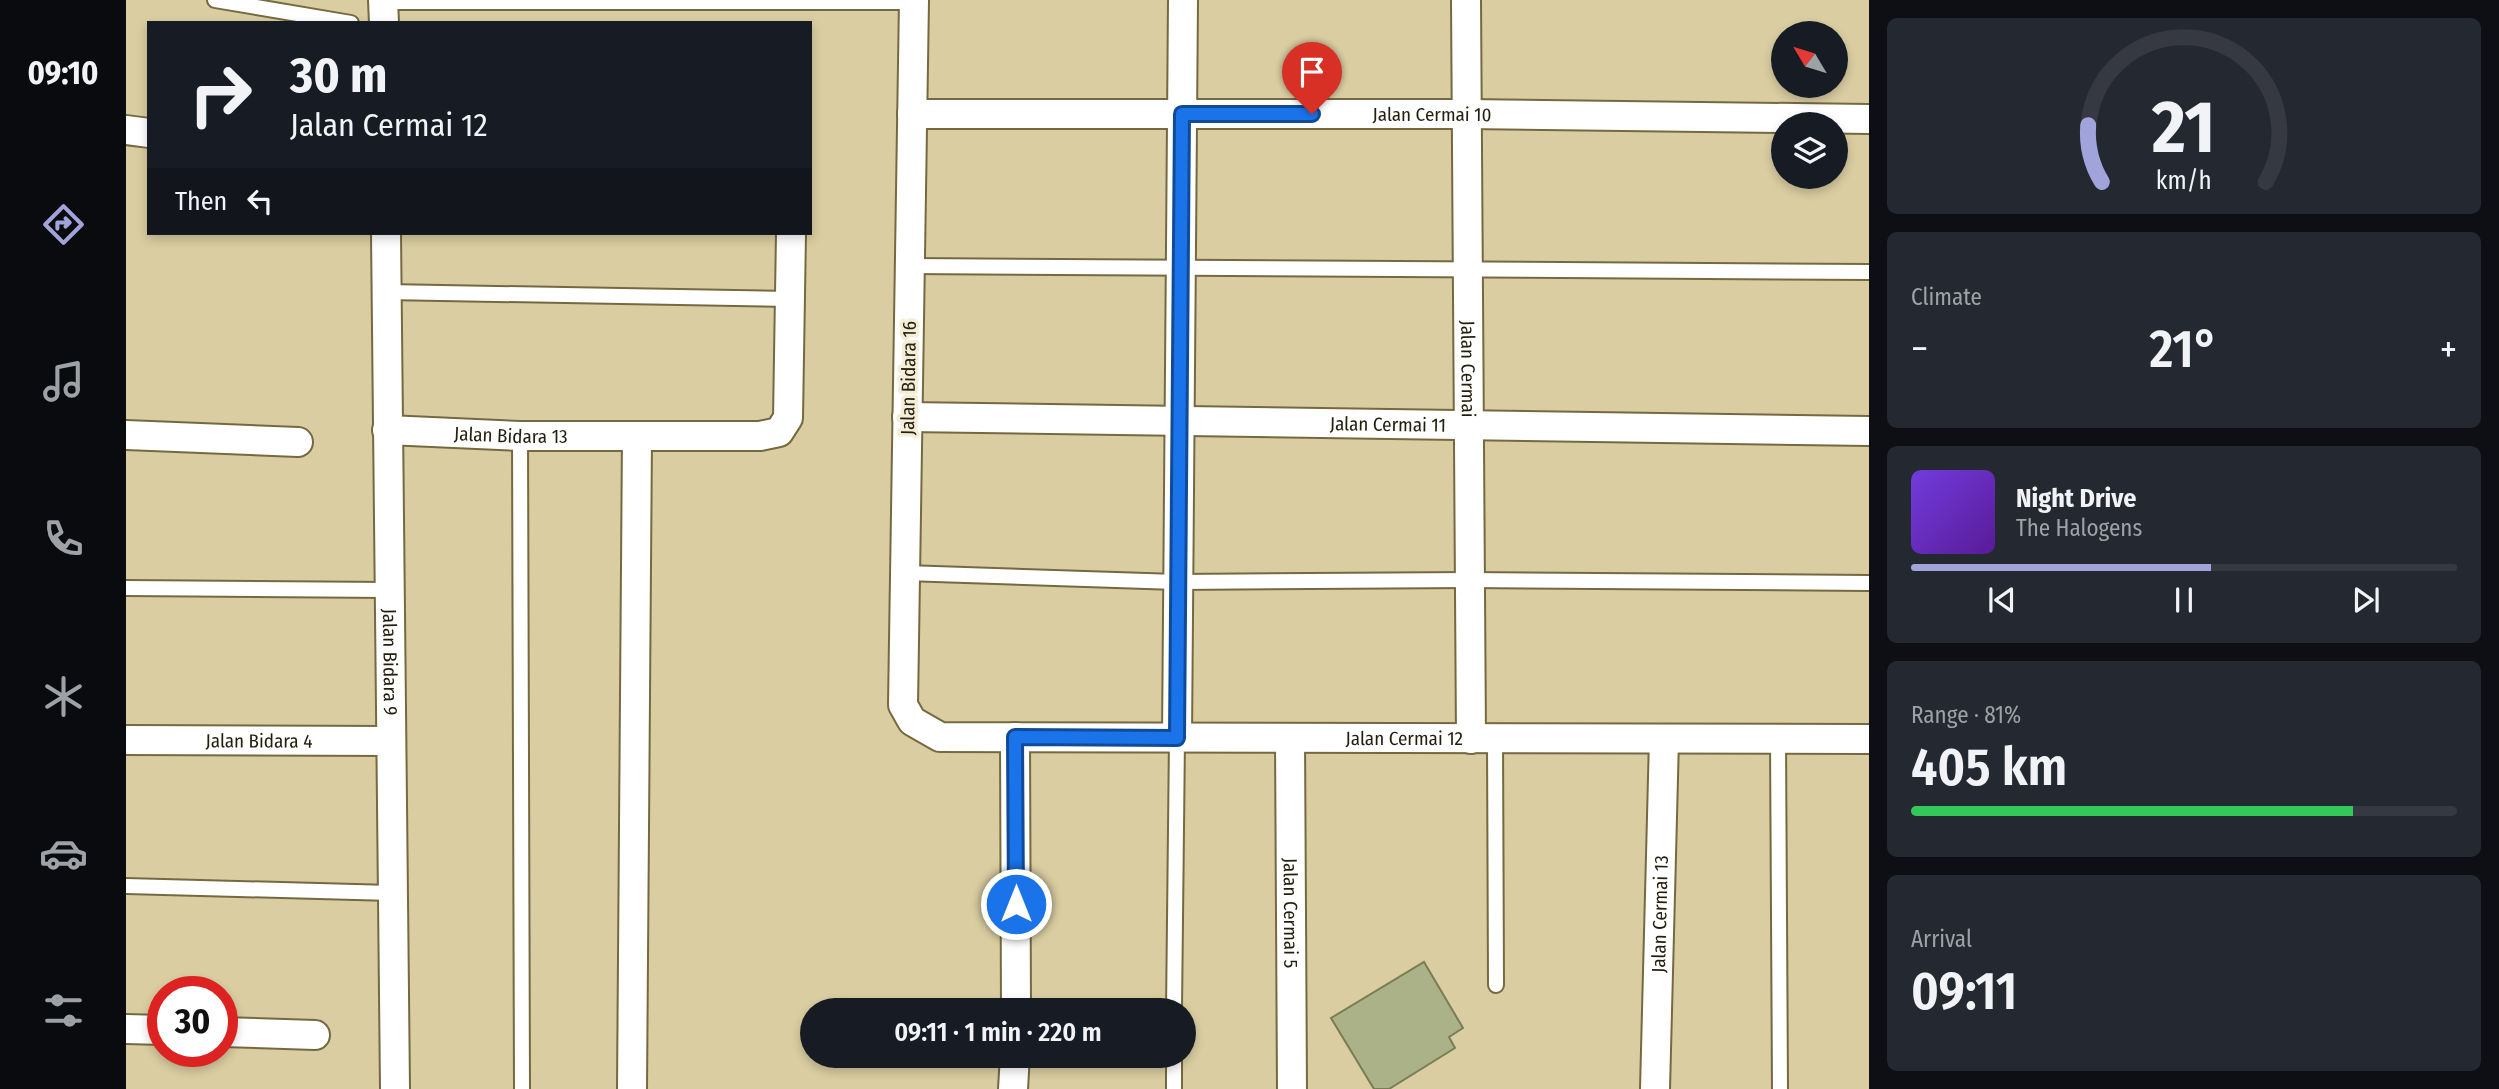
<!DOCTYPE html>
<meta charset="utf-8">
<style>
:root{--surface:#171b24;--page:#242831;--text:#f1f3f6;--muted:#9ea1a6;--line:#363941;--accent:#a0a4db}
body{margin:0;font-family:"Fira Sans Condensed",sans-serif;background:var(--page);color:var(--text);height:100vh;display:flex;flex-direction:column;font-size:26px;white-space:nowrap}
*{box-sizing:border-box;margin:0}
p{font-size:23px;color:var(--muted)}
.icon{flex:none;width:38px;height:38px;fill:none;stroke:currentColor;stroke-width:2;stroke-linecap:round;stroke-linejoin:round}
.map{position:relative;flex:1;overflow:hidden}
.details{display:flex;flex-direction:column;gap:18px;padding:18px;background:#0d0f14;width:630px}
.details>*{flex:none}
.banner{position:absolute;left:21px;top:21px;width:665px;height:214px;border-radius:0px;box-shadow:0 4px 10px #0003;background:#171b24;color:var(--text);overflow:hidden}
.needle{width:46px;rotate:308deg}
.buttons{position:absolute;left:1645px;top:21px;display:grid;gap:14px}
.buttons a{display:grid;place-items:center;width:77px;height:77px;border-radius:50%;background:var(--surface);box-shadow:0 4px 10px #0003;font-size:35px}
.speed{position:absolute;left:21px;top:976px;display:flex;gap:14px;font-size:35px;font-weight:700;text-align:center}
.speed>*{display:grid;place-content:center;width:91px;height:91px;border-radius:50%;background:var(--surface);box-shadow:0 4px 10px #0003;line-height:1}
.speed .limit{border:10px solid #d22;background:#fff;color:#111}
.pin{position:absolute;display:grid;place-items:center;width:60px;height:60px;color:#fff;margin:-72px -30px;border-radius:50% 50% 50% 0;rotate:-45deg;box-shadow:0 0 7px #0007}
.pin .icon{rotate:45deg}
.me{position:absolute;width:77px;margin:-38px;rotate:0deg;stroke-linejoin:round;filter:drop-shadow(0 0 5px #0008)}
.turn{display:flex;align-items:center;gap:24px;height:147px;padding:0 28px;font-size:32px}
.turn .icon{width:91px;height:91px;stroke-width:2.5}
.turn b{display:block;font-size:49px;line-height:60px}
.then{display:flex;align-items:center;height:66px;padding:0 28px;background:#0003;gap:14px;font-size:26px}
.big{font-size:52px;font-weight:600;line-height:1.1}
.details .widget{flex:1;display:flex;flex-direction:column;justify-content:center;gap:10px;min-width:0;padding:0 24px;border-radius:10px;background:var(--page)}
.details .dial{align-items:center;gap:0}
.dial svg{height:182px;overflow:visible;fill:none;stroke:var(--line);stroke-width:7;stroke-linecap:round;text-anchor:middle}
.dial text{fill:var(--text);stroke:none}
.song{display:flex;align-items:center;gap:21px}
.cover{width:84px;height:84px;border-radius:10px;background:linear-gradient(135deg,hsl(260 70% 55%),hsl(270 70% 35%))}
.played{height:7px;border-radius:4px;background:linear-gradient(90deg,var(--accent) 55%,var(--line) 55%)}
.keys{display:flex;justify-content:space-around;direction:ltr}
.heat{display:flex;justify-content:space-between;align-items:center;font-size:38px;direction:ltr}
.charge{height:10px;border-radius:5px;background:linear-gradient(90deg,#34c759 81%,var(--line) 0)}
.trip{position:absolute;left:674px;top:998px;width:396px;height:70px;border-radius:35px;background:var(--surface);box-shadow:0 4px 10px #0003;font-weight:600;line-height:70px;text-align:center}
main{display:flex;flex:1;min-height:0}
.menu{display:flex;flex-direction:column;width:126px;justify-content:space-around;align-items:center;background:#090b0e;color:var(--muted)}
.menu .icon{width:49px;height:49px}
.menu .on{color:var(--accent)}
.menu b{font-size:32px;color:var(--text)}
.map>svg:first-child{display:block}
</style>
<main>
<nav class="menu">
<b>09:10</b>
<svg class="icon on" aria-label="directions" viewBox="0 0 24 24"><path d="M12 3l9 9-9 9-9-9zM9 14v-3h6M13 9l2 2-2 2"/></svg>
<svg class="icon" aria-label="music" viewBox="0 0 24 24"><path d="M9 18V5l10-2v13"/><circle cx="6" cy="18" r="3"/><circle cx="16" cy="16" r="3"/></svg>
<svg class="icon" aria-label="phone" viewBox="0 0 24 24"><path d="M5 4h4l2 5-3 2q2 4 5 5l2-3 5 2v4C11 20 4 13 5 4z"/></svg>
<svg class="icon" aria-label="climate" viewBox="0 0 24 24"><path d="M12 3v18M4 7l16 10M4 17L20 7"/></svg>
<svg class="icon" aria-label="car" viewBox="0 0 24 24"><path d="M5 17H2v-5l4-1 3-4h7l3 4 3 1v5h-3M9 17h6M6 11h13"/><circle cx="7" cy="17" r="2"/><circle cx="17" cy="17" r="2"/></svg>
<svg class="icon" aria-label="filters" viewBox="0 0 24 24"><path d="M4 7h16M4 17h16"/><circle cx="9" cy="7" r="2"/><circle cx="15" cy="17" r="2"/></svg>
</nav>
<div class="map">
<svg width="1743" height="1089" viewBox="0 0 1743 1089">
<rect width="100%" height="100%" fill="#d9cda1"/>
<path fill="#acb287" stroke="#787d54" stroke-width="2" d="M1298,962L1337,1028L1323,1037L1329,1048L1263,1089H1248L1205,1018Z"/>
<g fill="none" stroke-linecap="round" stroke-linejoin="round">
<defs>
<g id="lane">
<path d="M89,0L225,23"/>
<path d="M257,2H787"/>
<path d="M784,266L1743,272"/>
<path d="M260,292L665,299"/>
<path d="M394,436L396,1089"/>
<path d="M779,573L1051,582L1344,580L1743,583"/>
<path d="M0,588L263,590"/>
<path d="M1369,738L1370,985"/>
<path d="M1652,739L1654,1089"/>
<path d="M0,886L266,893"/>
<path d="M1048,1010L1051,738"/>
<path d="M1048,1089V1055"/>
</g>
<g id="street">
<path d="M257,0L258,23"/>
<path id="s1" d="M788,0L777,705L786,721L814,737L1743,739"/>
<path id="s2" d="M1340,0L1345,739"/>
<path id="s3" d="M786,114H1341L1743,119"/>
<path d="M0,130L23,133"/>
<path id="s4" d="M260,233L269,1089"/>
<path id="s5" d="M781,417L1743,431"/>
<path id="s6" d="M261,430L394,436H634L653,432L662,418L665,233"/>
<path d="M0,435L172,442"/>
<path d="M889,737L890,1010"/>
<path d="M1051,738L1057,0"/>
<path id="s7" d="M1164,738L1166,1089"/>
<path id="s8" d="M0,740L265,741"/>
<path d="M0,1029L37,1030"/>
<path d="M96,1032L189,1035"/>
<path d="M506,1089L511,436"/>
<path d="M887,1089L889,1055"/>
<path id="s9" d="M1529,1089L1538,739"/>
</g>
</defs>
<use href="#lane" stroke="#746940" stroke-width="18"/>
<use href="#street" stroke="#746940" stroke-width="32"/>
<use href="#lane" stroke="#fff" stroke-width="14"/>
<use href="#street" stroke="#fff" stroke-width="28"/>
</g>
<g fill="none" stroke-linecap="round" stroke-linejoin="round">
<defs>
<path id="route" d="M890,904L889,737L1051,738L1056,114H1186"/>
</defs>
<use href="#route" stroke="#114b97" stroke-width="18"/>
<use href="#route" stroke="#1a73e8" stroke-width="12"/>
</g>
<g text-anchor="middle" stroke-width="7" stroke-linejoin="round" paint-order="stroke">
<g font-size="19" fill="#231e0d" stroke="#f4eed8">
<text dy="7" stroke="none"><textPath href="#s3" startOffset="520">Jalan Cermai 10</textPath></text>
<text dy="7" stroke="none"><textPath href="#s2" startOffset="369">Jalan Cermai</textPath></text>
<text transform="translate(782 378) rotate(-89)" y="7">Jalan Bidara 16</text>
<text dy="7" stroke="none"><textPath href="#s5" startOffset="481">Jalan Cermai 11</textPath></text>
<text dy="7" stroke="none"><textPath href="#s6" startOffset="124">Jalan Bidara 13</textPath></text>
<text dy="7" stroke="none"><textPath href="#s4" startOffset="429">Jalan Bidara 9</textPath></text>
<text dy="7" stroke="none"><textPath href="#s1" startOffset="1220">Jalan Cermai 12</textPath></text>
<text dy="7" stroke="none"><textPath href="#s8" startOffset="133">Jalan Bidara 4</textPath></text>
<text dy="7" stroke="none"><textPath href="#s7" startOffset="175">Jalan Cermai 5</textPath></text>
<text dy="7" stroke="none"><textPath href="#s9" startOffset="175">Jalan Cermai 13</textPath></text>
</g>
</g>
</svg>
<div class="buttons">
<a><svg class="needle" viewBox="-14 -14 28 28"><path d="M0-13l5 13h-10z" fill="#e53935"/><path d="M0 13l5-13h-10z" fill="#9ea1a6"/></svg></a>
<a><svg class="icon" aria-label="layers" viewBox="0 0 24 24"><path d="M12 4l9 5-9 5-9-5zM3 14l9 5 9-5"/></svg></a>
</div>
<div class="speed"><div class="limit">30</div></div>
<div class="pin" style="left:1186px;top:114px;background:#d93025"><svg class="icon" aria-label="arrive" viewBox="0 0 24 24"><path d="M6 21V4h12l-3 4 3 4H6"/></svg></div>
<svg class="me" style="left:890px;top:904px" viewBox="-20 -20 40 40"><circle r="17" fill="#1a73e8" stroke="#fff" stroke-width="3"/><path d="M0-11L8 9 0 5-8 9z" fill="#fff"/></svg>
<div class="trip">09:11 · 1 min · 220 m</div>
<div class="banner">
<div class="turn"><svg class="icon" aria-label="right" viewBox="0 0 24 24"><path d="M7 20v-9h11M14 6l5 5-5 5"/></svg><div><b>30 m</b>Jalan Cermai 12</div></div>
<div class="then">Then<svg class="icon" aria-label="left" viewBox="0 0 24 24"><path d="M17 20v-9H6M10 6l-5 5 5 5"/></svg></div>
</div>
</div>
<section class="details">
<div class="widget dial"><svg viewBox="0 0 100 80">
<path d="M14 69A42 42 0 1 1 86 69"/>
<path d="M14 69A42 42 0 0 1 8 44" stroke="#a0a4db"/>
<text x="50" y="56" font-size="32" font-weight="700">21</text>
<text x="50" y="72" font-size="11">km/h</text>
</svg></div>
<div class="widget"><p>Climate</p>
<div class="heat"><a>−</a><b class="big">21°</b><a>+</a></div>
</div>
<div class="widget">
<div class="song"><i class="cover"></i><div><b>Night Drive</b><p>The Halogens</p></div></div>
<div class="played"></div>
<div class="keys"><svg class="icon" aria-label="previous" viewBox="0 0 24 24"><path d="M18 5L8 12l10 7zM5 5v14"/></svg><svg class="icon" aria-label="pause" viewBox="0 0 24 24"><path d="M8 5v14M16 5v14"/></svg><svg class="icon" aria-label="next" viewBox="0 0 24 24"><path d="M6 5l10 7-10 7zM19 5v14"/></svg></div>
</div>
<div class="widget"><p>Range · 81%</p><b class="big">405 km</b><div class="charge"></div></div>
<div class="widget"><p>Arrival</p><b class="big">09:11</b></div>
</section>
</main>
